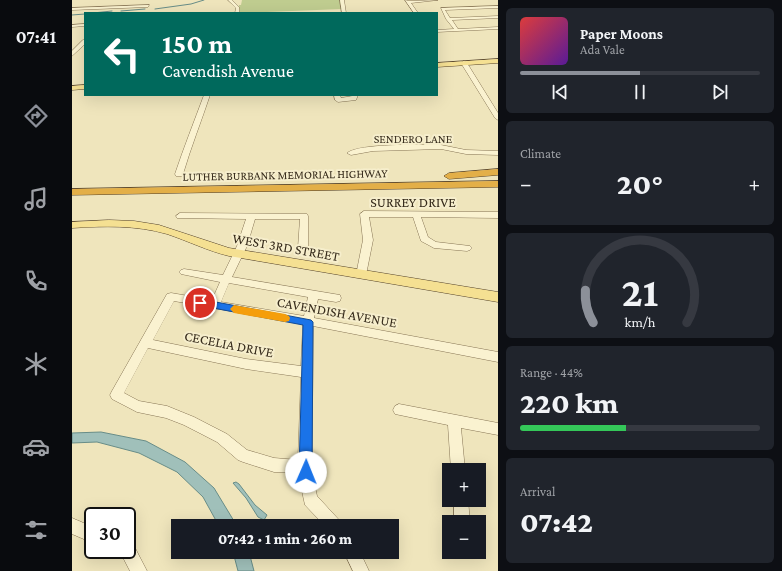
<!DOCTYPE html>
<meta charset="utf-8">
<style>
:root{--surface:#171b24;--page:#20242c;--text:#f1f3f6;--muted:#9ea1a6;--line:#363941;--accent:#8c9099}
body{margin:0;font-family:"Crimson Pro",serif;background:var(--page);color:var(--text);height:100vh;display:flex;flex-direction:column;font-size:15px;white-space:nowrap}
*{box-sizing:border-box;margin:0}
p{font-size:13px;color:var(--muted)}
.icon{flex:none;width:22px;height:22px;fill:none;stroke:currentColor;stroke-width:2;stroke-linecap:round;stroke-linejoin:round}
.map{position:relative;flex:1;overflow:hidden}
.sheet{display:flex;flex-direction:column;gap:8px;padding:8px;background:#0d0f14;width:284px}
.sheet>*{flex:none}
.hud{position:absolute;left:12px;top:12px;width:354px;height:84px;border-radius:0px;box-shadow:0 4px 16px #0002;background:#00695c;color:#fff;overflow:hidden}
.controls{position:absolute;left:370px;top:463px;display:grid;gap:8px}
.controls a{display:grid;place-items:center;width:44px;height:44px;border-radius:0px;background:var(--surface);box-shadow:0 4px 16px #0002;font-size:20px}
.speed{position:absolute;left:12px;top:507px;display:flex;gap:8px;font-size:20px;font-weight:700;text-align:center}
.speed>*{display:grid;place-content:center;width:52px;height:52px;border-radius:50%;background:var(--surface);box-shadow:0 4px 16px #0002;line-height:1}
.speed .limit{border:2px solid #111;border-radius:6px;background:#fff;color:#111}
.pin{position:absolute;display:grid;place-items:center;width:34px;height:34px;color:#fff;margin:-17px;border:2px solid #fff;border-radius:50%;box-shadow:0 1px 4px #0007}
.me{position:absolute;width:44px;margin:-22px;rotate:1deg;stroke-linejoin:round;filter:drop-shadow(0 0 3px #0008)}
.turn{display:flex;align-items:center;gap:14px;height:84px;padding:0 12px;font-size:18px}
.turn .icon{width:52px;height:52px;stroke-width:2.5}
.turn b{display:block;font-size:28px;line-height:34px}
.big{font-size:30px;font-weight:800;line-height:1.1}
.sheet .card{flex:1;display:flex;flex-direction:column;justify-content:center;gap:6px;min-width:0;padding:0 14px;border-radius:6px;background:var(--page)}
.sheet .dial{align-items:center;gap:0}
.dial svg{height:104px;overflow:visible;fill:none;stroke:var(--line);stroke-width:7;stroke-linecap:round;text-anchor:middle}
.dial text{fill:var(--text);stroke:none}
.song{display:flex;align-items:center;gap:12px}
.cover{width:48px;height:48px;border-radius:6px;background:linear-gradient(135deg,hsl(0 70% 55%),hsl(270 70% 35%))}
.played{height:4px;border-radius:2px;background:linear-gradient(90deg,var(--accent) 50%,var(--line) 50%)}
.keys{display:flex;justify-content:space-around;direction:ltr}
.heat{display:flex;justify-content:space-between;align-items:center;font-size:22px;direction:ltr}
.charge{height:6px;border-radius:3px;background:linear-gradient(90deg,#34c759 44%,var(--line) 0)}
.trip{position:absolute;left:99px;top:519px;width:228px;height:40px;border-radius:0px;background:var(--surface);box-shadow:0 4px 16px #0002;font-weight:800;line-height:40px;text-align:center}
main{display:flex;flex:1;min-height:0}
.tabs{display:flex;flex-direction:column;width:72px;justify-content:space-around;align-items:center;background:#090b0e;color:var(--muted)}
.tabs .icon{width:28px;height:28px}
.tabs .selected{color:var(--accent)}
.tabs b{font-size:18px;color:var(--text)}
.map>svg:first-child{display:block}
</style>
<main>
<nav class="tabs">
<b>07:41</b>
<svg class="icon selected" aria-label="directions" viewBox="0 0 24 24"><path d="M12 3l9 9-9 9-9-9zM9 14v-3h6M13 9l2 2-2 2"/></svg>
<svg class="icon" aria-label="music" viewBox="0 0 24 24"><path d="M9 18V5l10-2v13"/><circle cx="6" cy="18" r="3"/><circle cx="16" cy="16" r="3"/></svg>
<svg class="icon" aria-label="phone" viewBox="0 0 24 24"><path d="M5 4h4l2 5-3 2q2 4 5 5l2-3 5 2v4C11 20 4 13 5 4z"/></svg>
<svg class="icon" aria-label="climate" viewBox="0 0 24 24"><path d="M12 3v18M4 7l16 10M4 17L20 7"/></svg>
<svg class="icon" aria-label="car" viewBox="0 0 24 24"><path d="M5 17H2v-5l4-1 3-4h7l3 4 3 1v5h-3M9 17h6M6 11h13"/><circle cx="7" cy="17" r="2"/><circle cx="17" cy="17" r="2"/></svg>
<svg class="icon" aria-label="filters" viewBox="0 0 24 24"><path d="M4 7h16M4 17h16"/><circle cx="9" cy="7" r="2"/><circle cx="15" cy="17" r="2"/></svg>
</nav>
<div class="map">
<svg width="426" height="571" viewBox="0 0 426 571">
<rect width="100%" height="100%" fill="#efe5bc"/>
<path fill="#c0cd90" d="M170,0H269L270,9L168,13L167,5H169Z"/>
<g fill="#a0c0ba" stroke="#688d88">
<path d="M29,432L74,441L113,462L142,488L165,526H147L131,497L105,472L67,453L25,442L0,443V433Z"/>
<path d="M164,482L167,484L183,505L195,515L192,520L186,517L174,498L161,483Z"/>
<path d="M161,552H177L182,571H166Z"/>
</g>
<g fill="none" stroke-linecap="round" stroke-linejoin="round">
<g stroke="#688d88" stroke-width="1">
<path d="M83,9L119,4L132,0"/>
<path d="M49,11L73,9"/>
<path d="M21,13L40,11"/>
<path d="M0,15L13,14"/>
</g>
<defs>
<g id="minor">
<path d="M156,0H160L167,7V13H163L164,8Z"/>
<path d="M268,0H272L274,13H270Z"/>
<path d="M333,0L337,1L366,0L339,3L346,13H342Z"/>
<path d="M77,5L76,7L0,10V8Z"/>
<path d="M426,6V8L373,10L378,18L426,16V18L380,20L386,29L426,27V29L365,32V30L382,29L374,19L369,8Z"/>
<path d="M13,24V26L0,27V25Z"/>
<path d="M11,40H13V44L0,56V51Z"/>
<path d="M392,61L395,63L426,113V120L423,118L389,63Z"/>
<path d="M132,95H138C129,122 119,147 111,174L110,176H104L103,174C112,147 122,122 132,95Z"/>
<path d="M262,95H268L269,98L286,95L284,100L266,102L263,100Z"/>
<path d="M369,145L394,150L426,151V155L394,154L369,149L301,151L279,155L275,153C288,143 351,145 369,145Z"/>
<path d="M292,211L426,212V218L349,217L356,237L364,242L398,246L400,248L398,250L395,251L362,248L349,241L341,217H297L301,240L294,275L289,278L284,275L291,240L288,214Z"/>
<path d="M108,213L235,214L236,216V248L231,251L226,248L228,219H183L175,246L160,277L268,295L269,298L268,301L264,302L246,299L242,318L426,352V362L241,326L240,472L245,496L268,521L271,526H253L233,505L226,473L202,472L171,462L166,460L145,442L112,425L94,418L65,412L40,399L38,395L40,391L95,294L99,293L140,300L148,282L109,274L107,272L109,270L112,269L151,275L165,246L174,219L105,218L104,216ZM157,283L236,297L232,316L149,302ZM102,301L231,324L229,366L174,359L81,340ZM76,348L174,369L229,377L226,460L202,458L175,450L155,434L122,417L95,406L67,401L52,393Z"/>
<path d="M327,404L426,423V435L389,428L393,470H379L376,425L323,414L321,410L323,406Z"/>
<path d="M382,500H396L398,522H382Z"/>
<path d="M0,518L21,527V543L0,534Z"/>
<path d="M55,542L61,544L75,571H58L47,550H55Z"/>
<path d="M272,552H288L297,571H281Z"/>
</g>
<g id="major">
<path d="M426,59V63L365,67V63Z"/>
<path d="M13,85V89L0,90V86Z"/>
<path d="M37,220L62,221L87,225L157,248L426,292V302L157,256C136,251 116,241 95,234C64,225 32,226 0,228V222Z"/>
</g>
<g id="highway">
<path d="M426,169V175L377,179L372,176L377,173Z"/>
<path d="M426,181V187L0,195V189Z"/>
</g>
</defs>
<use href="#minor" stroke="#877555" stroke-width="1"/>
<use href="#major" stroke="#54422a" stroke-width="1"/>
<use href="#highway" stroke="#54422a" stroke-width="1"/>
<use href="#minor" fill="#faf2d0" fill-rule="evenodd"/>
<use href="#major" fill="#f5e092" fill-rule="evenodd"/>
<use href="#highway" fill="#e3af48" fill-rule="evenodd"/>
</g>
<path fill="#1a73e8" stroke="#114b97" d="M128,299L239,320L241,322L240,472L238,477L234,478L229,477L227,472L231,325L125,305L124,303L125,300Z"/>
<path fill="#f59e0b" d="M162,305L213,314L217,316L218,318L217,321L213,322L162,313L158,309Z"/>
<g text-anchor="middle" stroke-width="4" stroke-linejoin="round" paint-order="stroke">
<g font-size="12" fill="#362b1b" stroke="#f6eecc">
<text x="341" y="143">SENDERO LANE</text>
<text transform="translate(213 175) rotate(-1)" y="4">LUTHER BURBANK MEMORIAL HIGHWAY</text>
</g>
<g font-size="14" fill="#362b1b" stroke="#f6eecc">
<text x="341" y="207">SURREY DRIVE</text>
<text transform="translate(214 247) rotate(10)" y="5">WEST 3RD STREET</text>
<text transform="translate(265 312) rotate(10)" y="5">CAVENDISH AVENUE</text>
<text transform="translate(157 344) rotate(11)" y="5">CECELIA DRIVE</text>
</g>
</g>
</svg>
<div class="controls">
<a>+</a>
<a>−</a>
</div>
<div class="speed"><div class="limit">30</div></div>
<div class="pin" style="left:128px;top:303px;background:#d93025"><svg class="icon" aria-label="arrive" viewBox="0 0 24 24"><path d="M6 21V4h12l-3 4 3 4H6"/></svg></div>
<svg class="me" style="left:234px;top:472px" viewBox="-20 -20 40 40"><circle r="19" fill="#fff"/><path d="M0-13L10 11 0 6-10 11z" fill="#1a73e8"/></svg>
<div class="trip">07:42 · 1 min · 260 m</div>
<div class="hud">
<div class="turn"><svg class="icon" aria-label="left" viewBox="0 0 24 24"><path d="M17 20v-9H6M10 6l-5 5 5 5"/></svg><div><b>150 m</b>Cavendish Avenue</div></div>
</div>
</div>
<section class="sheet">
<div class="card">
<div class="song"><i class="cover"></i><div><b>Paper Moons</b><p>Ada Vale</p></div></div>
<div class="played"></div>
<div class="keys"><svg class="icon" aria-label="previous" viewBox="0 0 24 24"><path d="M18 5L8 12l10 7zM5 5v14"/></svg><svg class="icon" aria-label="pause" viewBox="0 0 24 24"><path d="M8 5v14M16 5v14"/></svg><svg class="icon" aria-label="next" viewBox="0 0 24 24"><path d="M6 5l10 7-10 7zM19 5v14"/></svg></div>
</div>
<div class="card"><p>Climate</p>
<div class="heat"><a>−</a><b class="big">20°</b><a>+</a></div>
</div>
<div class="card dial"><svg viewBox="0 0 100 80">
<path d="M14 69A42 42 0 1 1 86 69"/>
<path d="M14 69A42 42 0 0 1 8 44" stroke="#8c9099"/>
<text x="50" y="56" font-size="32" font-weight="700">21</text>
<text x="50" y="72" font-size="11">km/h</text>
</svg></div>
<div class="card"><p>Range · 44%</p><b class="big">220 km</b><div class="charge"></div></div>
<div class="card"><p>Arrival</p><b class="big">07:42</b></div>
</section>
</main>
